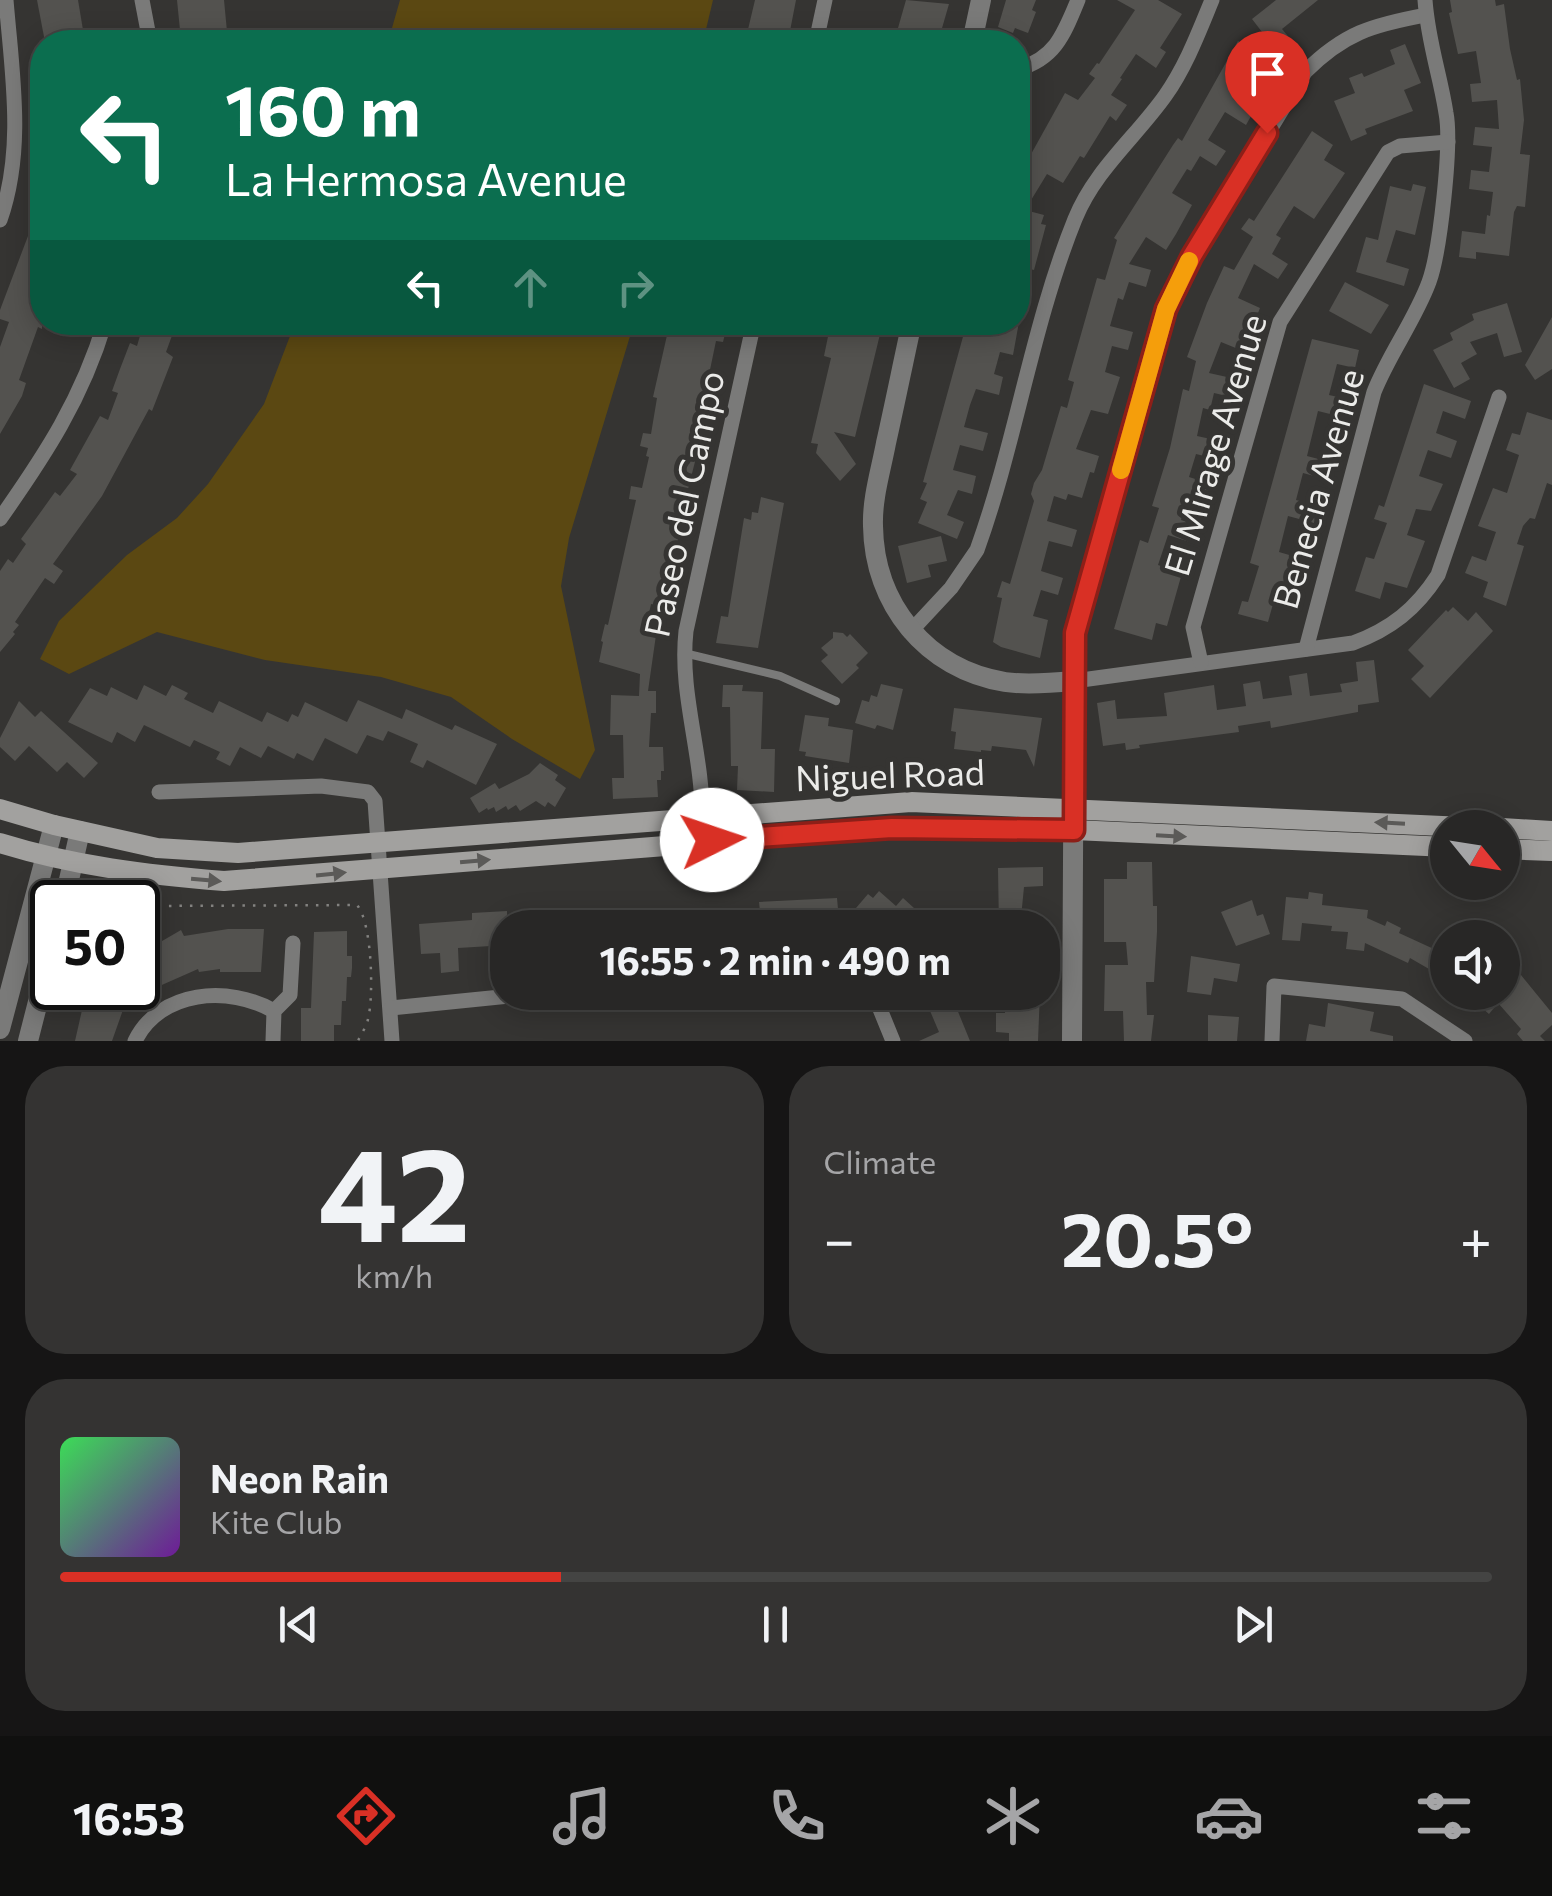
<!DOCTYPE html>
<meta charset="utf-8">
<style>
:root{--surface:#282726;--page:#343332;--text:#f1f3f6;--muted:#a5a5a7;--line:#444443;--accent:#d93025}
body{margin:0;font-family:Commissioner,sans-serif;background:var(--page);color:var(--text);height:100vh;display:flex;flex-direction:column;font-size:38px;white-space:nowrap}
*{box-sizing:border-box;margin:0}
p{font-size:32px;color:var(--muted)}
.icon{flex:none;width:55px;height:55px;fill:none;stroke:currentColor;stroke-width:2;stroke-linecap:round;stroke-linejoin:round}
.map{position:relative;height:1041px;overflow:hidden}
.drawer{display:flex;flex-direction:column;gap:25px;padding:25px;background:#161515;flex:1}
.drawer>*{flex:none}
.guide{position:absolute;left:30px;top:30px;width:1000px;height:305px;border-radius:40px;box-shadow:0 5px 25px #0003,0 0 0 2px var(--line);background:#0b6e4f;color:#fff;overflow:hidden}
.needle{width:65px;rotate:120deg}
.tools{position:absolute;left:1430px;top:810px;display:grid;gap:20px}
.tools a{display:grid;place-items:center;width:90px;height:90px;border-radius:50%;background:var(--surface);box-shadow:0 5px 25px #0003,0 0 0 2px var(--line);font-size:50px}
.speed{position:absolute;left:30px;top:880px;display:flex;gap:20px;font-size:50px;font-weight:700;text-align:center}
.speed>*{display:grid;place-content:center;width:130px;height:130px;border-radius:50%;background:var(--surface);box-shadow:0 5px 25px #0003,0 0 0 2px var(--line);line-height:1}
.speed .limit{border:5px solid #111;border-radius:15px;background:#fff;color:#111}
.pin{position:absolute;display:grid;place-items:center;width:85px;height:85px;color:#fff;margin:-102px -42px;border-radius:50% 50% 50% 0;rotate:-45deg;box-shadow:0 0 10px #0007}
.pin .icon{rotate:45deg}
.me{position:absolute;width:110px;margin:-55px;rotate:86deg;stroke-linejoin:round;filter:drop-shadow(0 0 8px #0008)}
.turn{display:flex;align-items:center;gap:35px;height:210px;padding:0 30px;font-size:45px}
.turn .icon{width:130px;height:130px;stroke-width:2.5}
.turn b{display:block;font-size:70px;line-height:85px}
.lanes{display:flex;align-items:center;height:95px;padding:0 30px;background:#0003;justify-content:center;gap:50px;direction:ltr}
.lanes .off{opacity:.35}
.big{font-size:75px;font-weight:700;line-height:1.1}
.drawer .card{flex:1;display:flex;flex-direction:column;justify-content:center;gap:15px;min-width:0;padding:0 35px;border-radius:40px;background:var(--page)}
.drawer .dial{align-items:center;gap:0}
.dial b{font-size:130px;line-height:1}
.song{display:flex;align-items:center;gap:30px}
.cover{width:120px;height:120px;border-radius:15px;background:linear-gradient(135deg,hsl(130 70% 55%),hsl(280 70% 35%))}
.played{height:10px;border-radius:5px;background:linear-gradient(90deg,var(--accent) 35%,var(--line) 35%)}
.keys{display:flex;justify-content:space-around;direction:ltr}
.heat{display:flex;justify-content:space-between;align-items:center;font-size:55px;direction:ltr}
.drawer .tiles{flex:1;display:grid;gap:25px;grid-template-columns:1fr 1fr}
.card:last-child{grid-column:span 2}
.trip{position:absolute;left:490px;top:910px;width:570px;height:100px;border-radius:40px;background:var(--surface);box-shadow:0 5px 25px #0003,0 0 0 2px var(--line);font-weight:700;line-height:100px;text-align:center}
.tab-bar{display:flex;height:160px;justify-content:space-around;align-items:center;background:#10100f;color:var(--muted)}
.tab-bar .icon{width:70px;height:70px}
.tab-bar .on{color:var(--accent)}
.tab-bar b{font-size:45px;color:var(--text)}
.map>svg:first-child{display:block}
</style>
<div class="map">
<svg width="1552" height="1041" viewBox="0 0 1552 1041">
<rect width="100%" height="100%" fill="#353432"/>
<g fill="#5b4812">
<path d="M400,0H713L703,42H388Z"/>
<path d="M295,323H634L569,538L561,586L595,750L580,779L512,739L451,697L381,677L265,660L157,632L69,674L40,659L59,621L127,555L177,518L208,484L264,404Z"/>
</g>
<g fill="#53524f">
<path d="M37,0H78L85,42H45Z"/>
<path d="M177,0H224L228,42L181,40Z"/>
<path d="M755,0H796L790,31L796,33L793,42H745Z"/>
<path d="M906,0L949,4L938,42H894Z"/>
<path d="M1006,0H1036L1032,10L1036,12L1028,33L1015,28L1013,33L998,27Z"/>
<path d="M1117,0H1158L1182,14L1160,48L1166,52L1156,68L1136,54L1120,78L1122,79L1111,95L1127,105L1116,121L1110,116L1084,158L1080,156L1063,183L1047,174L1025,210L1044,215L1041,224L1046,225L1034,270L1018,266V188L1022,180L1018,177V161L1025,165L1065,93L1078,100L1095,78L1089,74L1097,63L1099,64L1135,10Z"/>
<path d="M1276,0H1318L1282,29L1297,47L1282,58L1252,19Z"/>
<path d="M1450,0H1495L1496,6L1504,4L1510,49L1517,80L1520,79L1524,120L1520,154L1530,155L1525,207L1517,206L1514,212L1509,256L1476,252V259L1459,257L1462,231L1485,234L1487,215L1490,216L1493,192L1469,189L1471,170L1489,172L1492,147L1473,145L1475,127L1499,129L1497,100L1472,102L1470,84L1481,83L1476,51L1458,54L1449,13L1452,12Z"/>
<path d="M1238,41L1280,67L1270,83L1258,76L1255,80L1246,75L1234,95L1255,109L1246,125L1225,112L1208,140L1226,151L1216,166L1200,156L1191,171L1187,169L1172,193L1192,205L1176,234L1166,250L1146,237L1129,264L1151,270L1146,287L1129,282L1123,300L1118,298L1110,326L1133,332L1128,350L1112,346L1105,372L1120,377L1108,414L1091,410L1076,449L1099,456L1094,473L1090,472L1082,498L1068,494L1066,500L1054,496L1047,521L1077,530L1072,547L1049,541L1041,571L1063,578L1058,595L1041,590L1033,616L1048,620L1040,658L1001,647L993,642L1002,598L997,597L1002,581L1010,584L1034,501L1031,494L1034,483L1042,470L1061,406L1067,408L1074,382L1068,380L1097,278L1105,280L1117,240L1114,238L1173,145L1178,138L1182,141Z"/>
<path d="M1405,44L1421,83L1404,90L1413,111L1365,129L1367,134L1351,141L1334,101L1355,93L1349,78L1362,73L1364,77L1395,64L1390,50Z"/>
<path d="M1312,131L1333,145L1324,160L1345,173L1314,219L1294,206L1276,235L1281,238L1272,254L1288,264L1278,279L1254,264L1238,298L1260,308L1243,351L1221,342L1209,373L1236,379L1231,397L1214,393L1210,410L1203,408L1197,436L1220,441L1216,459L1196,454L1189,477L1211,484L1206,502L1189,496L1181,520L1199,526L1193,543L1168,535L1158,565L1182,573L1167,626L1156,623L1152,640L1114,629L1140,540L1148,543L1159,508L1152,506L1170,448L1183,389L1189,391L1196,361L1187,357L1207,303L1224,266L1234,270L1253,237L1241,229L1249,218L1254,221Z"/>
<path d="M1413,184L1426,187L1415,235L1396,230L1386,262L1409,269L1404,286L1356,272L1366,237L1378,240L1390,186L1411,191Z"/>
<path d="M28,236L42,241V329L38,327L19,380L26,383L22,396L0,434V347L9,322L0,319V310Z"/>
<path d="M1345,282L1389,305L1371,334L1329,311Z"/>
<path d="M1507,303L1522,352L1504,357L1497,333L1470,342L1477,354L1461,363L1470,379L1454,388L1433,350L1453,340L1450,333L1474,320L1472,314Z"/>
<path d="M1552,317V369L1535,380L1525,365Z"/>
<path d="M144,322H177L166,352L173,357L152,411L149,409L102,496L53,564L63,571L54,584L45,578L15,622L19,625L13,632L15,634L0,652V571L8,559L13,563L26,544L21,539L40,513L55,492L60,496L77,474L70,470L100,416L108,420L118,393L112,391L120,369L130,343L137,346Z"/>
<path d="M670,322H728L723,342L716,341L706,389L712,395L686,497L679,496L674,521L681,523L666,607L651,604L645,632L656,635L648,691H656V713H651L649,747H663L664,771H661V780H657L658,797L613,799L612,778H624L623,735H610L611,695L639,696L640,674L599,662L603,642L601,641L605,624L608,625L636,500L629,499L631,486L642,488L649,457L646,456L648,448L640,446L643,433L651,434L657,398L653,397Z"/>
<path d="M831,322L882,326L855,437L834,432L856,464L840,481L816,453L818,444L811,443L831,358L824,356Z"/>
<path d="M978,322H1019L1013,355L1000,352L994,374L1003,377L999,395L976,389L970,405L964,427L988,433L983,451L960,445L953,470L976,476L972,494L958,490L947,515L964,522L957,539L918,523L927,502L920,499L927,483L923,482L964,333L971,335Z"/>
<path d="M1312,339L1359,350L1355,368L1337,364L1329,395L1347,399L1342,417L1318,411L1307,456L1330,462L1325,479L1303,473L1296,500L1319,506L1314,523L1288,516L1279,552L1303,559L1291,609L1273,604L1268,622L1238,614L1242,601L1248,602L1259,566L1250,563Z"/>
<path d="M1424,384L1471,401L1465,419L1443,411L1436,433L1457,441L1451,458L1428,450L1419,476L1443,484L1431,511L1416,509L1407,535L1425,541L1407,588L1385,582L1380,599L1355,591L1366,557L1374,559L1387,523L1374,519L1379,505L1384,507Z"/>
<path d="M1527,412L1552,420V485L1547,483L1535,519L1530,518L1523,526L1517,544L1524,546L1506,606L1483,597L1488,582L1465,573L1472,556L1486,561L1496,532L1478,526L1493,488L1507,493L1519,455L1506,450L1512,433L1520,435Z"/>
<path d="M761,497L784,503L758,648L716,643L721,616L728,617L744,518L751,520L752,512L758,513Z"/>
<path d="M941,536L947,561L928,565L931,577L907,583L898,546Z"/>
<path d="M1453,607L1468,621L1476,612L1493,631L1430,698L1411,679L1424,666L1408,650L1446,610L1448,612Z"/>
<path d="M833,632L843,633L847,637L850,634L868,653L856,665L859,668L842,684L821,661L828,655L821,648L833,638Z"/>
<path d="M1374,660L1379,702L1358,705V712L1271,728L1270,721L1238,726L1239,732L1139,745L1140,748L1126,750L1125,743L1103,746L1097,703L1115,700L1117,719L1167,716L1164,693L1214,685L1217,710L1246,706L1243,684L1260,681L1263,699L1292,695L1289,676L1307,673L1310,696L1342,692L1340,684L1358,681L1356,662Z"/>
<path d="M881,684L903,689L893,730L877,725L875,729L855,723L862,700L869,702L871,695L877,697Z"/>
<path d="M144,685L166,696L172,685L188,693L184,699L213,713L219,701L262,722L267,712L288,722L292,714L298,717L305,702L347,722L358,700L402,719L406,709L452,730L455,725L497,744L476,785L427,760L423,768L410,762L418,744L388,731L383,741L367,735L357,754L325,738L313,761L297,753L294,759L268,746L261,758L240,747L230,766L216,759L220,752L194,740L190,747L144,725L135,742L117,732L112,743L68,722L90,688L107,696L111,687L137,700Z"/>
<path d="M723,685H743L742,691L763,692L761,749H775L774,792L737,790L738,766H731L730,707H722Z"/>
<path d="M19,701L35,717L41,711L98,763L84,778L67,762L57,772L29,746L15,761L0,747V738Z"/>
<path d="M954,708L1042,718L1034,767L1026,750L992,746L991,751L981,750V752L954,749L956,732L951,731Z"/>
<path d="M805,715L829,718L828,726L853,730L849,763L805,756L806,752L799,751Z"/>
<path d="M540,763L558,775L555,780L566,788L555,807L548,802L545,807L536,801L520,811L516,805L508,810L506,806L496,812L494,807L488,810L487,808L479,813L470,798L495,783L499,789L529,774Z"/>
<path d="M1127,862H1152L1153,906H1157V932L1154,982H1146L1147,1015H1154L1151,1041H1124L1123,1011H1104L1105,965H1128L1126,942H1104V879H1127Z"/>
<path d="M1043,867V886L1024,887L1020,928H999L998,868Z"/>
<path d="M879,891L896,906L903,898L914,908L896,928H884L877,921L871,928H856L851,923L822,925L823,928H734L733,915L760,912L759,902L837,898L838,909L856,908L868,894L873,898Z"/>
<path d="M1309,892L1323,894L1322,905L1368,910L1367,918L1385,926L1387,921L1401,928L1399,933L1436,950L1448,931V980L1410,958L1408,963L1365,943L1364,951L1346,949L1348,932L1331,931L1332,926L1302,923L1300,941L1282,940L1286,897L1308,899Z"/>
<path d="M1252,900L1257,916L1263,914L1270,934L1236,946L1221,912Z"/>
<path d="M609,908V914L657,910L659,928H519V919Z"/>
<path d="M507,911L508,961L492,962L491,946L458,948L459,971L441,973L440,953L421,954L419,924L472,920V913Z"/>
<path d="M695,912L701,918V928H675L683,913Z"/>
<path d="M228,929H264L261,972H220V969L199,972L198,969L155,988L138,1001V992L124,1007L112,1041H75L87,988H138V955L181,930L184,936Z"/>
<path d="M347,931V956H352V968L351,977H347L346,1001H342L341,1025H334V1041H301V1008H311L314,932Z"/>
<path d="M1191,956L1240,964L1237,982L1214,978L1211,995L1187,992Z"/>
<path d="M1502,959L1521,975L1552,1013V1025L1540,1036L1545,1041H1523L1517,1034L1521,1029L1498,1003L1489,1014L1475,1002L1483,992H1502Z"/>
<path d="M922,992H950L970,1041H919L939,1032Z"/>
<path d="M1005,992H1040L1038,1041H1009V1033L996,1032V1013H1005Z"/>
<path d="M1328,1003L1374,1012L1370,1031L1393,1036V1041H1306L1309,1024L1325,1027Z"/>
<path d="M1208,1015L1239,1017L1237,1041H1208Z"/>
</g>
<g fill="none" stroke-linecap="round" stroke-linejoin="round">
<path stroke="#838280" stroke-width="2.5" stroke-dasharray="2.5 8" stroke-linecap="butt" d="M138,910L152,906L357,905C372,922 374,996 368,1019C367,1026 361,1034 358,1041"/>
<path stroke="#7a7a79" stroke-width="8" d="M684,653L780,676L836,701"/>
<g stroke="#7a7a79" stroke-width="15">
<path d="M142,0L150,42"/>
<path d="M1426,15C1372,25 1344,33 1305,72L1177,282L1166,309L1075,633L1074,681L1353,643C1391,629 1416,609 1438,575L1499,397"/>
<path d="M816,42L825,0"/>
<path d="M1018,69C1055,59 1064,34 1078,0"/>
<path d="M0,220C25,149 12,73 6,0"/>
<path d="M0,519C45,455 82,399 105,322"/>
<path d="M910,632L951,588L977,550C1016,442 1032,325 1075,219C1095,170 1135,138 1165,96C1186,66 1198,34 1212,0"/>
<path d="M1306,649L1374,392C1389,354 1415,320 1429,282C1440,252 1452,144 1446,113C1440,74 1428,42 1425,0"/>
<path d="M1201,663L1193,627L1280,322L1388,152L1400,146L1448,142"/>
<path d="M159,792L321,786L368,792L375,801L392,1041"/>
<path d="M702,817C703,754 679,694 686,631L754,322"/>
<path d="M873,992L893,1041"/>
<path d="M391,1008L549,992"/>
<path d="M135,1041C160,990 229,985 274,1011"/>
<path d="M273,1041L274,1011L290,995L293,943"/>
<path d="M1272,1041L1274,986L1402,999L1465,1041"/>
</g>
<g stroke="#7a7a79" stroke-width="20">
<path d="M972,42L981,0"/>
<path d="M912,322C903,363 895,403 886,443C881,470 872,498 873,526C874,604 926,669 1005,682C1026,685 1052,683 1074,681L1072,1041"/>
<path d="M64,902L80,831"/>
<path d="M0,1029L54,825"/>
<path d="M28,1041L52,947"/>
</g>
<g stroke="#a2a19f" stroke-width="20">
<path d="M0,809L54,825L157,848L238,853L911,802L1487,828"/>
<path d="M1502,828L1552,831"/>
<path d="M0,843C74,866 148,875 224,881L892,828L1074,830L1448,847"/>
<path d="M1502,849L1552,851"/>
</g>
</g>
<defs><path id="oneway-solid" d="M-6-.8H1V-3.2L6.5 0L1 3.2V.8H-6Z" transform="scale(2.5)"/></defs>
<g fill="#5b5a58">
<use href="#oneway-solid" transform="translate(1390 823) rotate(-177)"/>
<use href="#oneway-solid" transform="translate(1171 836) rotate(3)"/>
<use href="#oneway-solid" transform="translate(475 861) rotate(-5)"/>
<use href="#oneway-solid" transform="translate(331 874) rotate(-6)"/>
<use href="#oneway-solid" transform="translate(206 880) rotate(5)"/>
</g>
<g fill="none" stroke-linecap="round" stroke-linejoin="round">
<defs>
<path id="route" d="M712,840L892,828L1074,830L1075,633L1166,309L1192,256L1267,133"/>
</defs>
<use href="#route" stroke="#8d1f18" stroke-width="25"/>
<use href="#route" stroke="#d93025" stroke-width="18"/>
<path stroke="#f59e0b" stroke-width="18" d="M1121,470L1166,309L1189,261"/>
</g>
<g text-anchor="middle" stroke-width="10" stroke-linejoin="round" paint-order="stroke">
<g font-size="35" fill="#ebebe9" stroke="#353432">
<text transform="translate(1216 445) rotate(-73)" y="12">El Mirage Avenue</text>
<text transform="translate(1319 489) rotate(-74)" y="12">Benecia Avenue</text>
<text transform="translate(685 504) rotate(-78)" y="12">Paseo del Campo</text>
<text transform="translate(890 776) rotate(-2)" y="12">Niguel Road</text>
</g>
</g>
</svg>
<div class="tools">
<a><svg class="needle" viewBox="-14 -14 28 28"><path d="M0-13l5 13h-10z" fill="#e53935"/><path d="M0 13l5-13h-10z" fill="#a5a5a7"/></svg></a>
<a><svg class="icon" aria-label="sound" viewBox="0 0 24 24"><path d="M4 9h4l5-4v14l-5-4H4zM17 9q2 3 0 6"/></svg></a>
</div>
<div class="speed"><div class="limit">50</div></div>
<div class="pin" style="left:1267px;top:133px;background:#d93025"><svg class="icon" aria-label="arrive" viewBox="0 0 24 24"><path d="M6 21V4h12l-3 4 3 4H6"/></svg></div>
<svg class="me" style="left:712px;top:840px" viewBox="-20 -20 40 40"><circle r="19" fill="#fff"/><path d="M0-13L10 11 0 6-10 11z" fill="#d93025"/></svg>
<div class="trip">16:55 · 2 min · 490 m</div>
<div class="guide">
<div class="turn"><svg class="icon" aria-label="left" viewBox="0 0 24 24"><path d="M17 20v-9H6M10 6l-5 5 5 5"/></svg><div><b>160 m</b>La Hermosa Avenue</div></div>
<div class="lanes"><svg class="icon" aria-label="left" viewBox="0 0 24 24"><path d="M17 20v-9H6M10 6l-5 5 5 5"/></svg><svg class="icon off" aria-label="ahead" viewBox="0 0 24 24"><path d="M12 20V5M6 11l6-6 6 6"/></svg><svg class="icon off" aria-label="right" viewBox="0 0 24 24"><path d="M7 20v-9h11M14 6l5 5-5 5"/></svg></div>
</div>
</div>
<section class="drawer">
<div class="tiles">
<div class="card dial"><b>42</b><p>km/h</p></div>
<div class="card"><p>Climate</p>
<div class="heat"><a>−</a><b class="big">20.5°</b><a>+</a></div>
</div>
<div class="card">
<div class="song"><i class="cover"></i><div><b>Neon Rain</b><p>Kite Club</p></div></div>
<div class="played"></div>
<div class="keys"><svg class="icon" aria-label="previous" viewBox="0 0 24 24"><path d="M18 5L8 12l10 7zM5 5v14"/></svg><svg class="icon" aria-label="pause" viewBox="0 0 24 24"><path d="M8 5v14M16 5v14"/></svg><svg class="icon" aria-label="next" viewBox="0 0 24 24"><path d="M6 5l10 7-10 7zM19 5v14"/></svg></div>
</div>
</div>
</section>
<nav class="tab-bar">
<b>16:53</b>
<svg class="icon on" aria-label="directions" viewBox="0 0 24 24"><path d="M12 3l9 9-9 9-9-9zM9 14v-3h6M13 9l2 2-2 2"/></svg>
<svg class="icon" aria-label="music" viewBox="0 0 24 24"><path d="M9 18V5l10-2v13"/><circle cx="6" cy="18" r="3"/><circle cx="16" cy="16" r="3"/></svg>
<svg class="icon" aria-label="phone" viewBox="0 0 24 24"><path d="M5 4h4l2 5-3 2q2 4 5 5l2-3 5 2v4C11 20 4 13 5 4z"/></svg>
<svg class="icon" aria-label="climate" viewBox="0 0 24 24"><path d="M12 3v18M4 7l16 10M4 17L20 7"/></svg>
<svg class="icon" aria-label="car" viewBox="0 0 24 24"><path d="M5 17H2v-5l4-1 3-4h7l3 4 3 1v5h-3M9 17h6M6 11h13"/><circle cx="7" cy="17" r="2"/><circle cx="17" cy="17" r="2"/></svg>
<svg class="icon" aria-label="filters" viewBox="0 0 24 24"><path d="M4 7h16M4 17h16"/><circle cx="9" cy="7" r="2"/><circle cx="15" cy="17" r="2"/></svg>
</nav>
